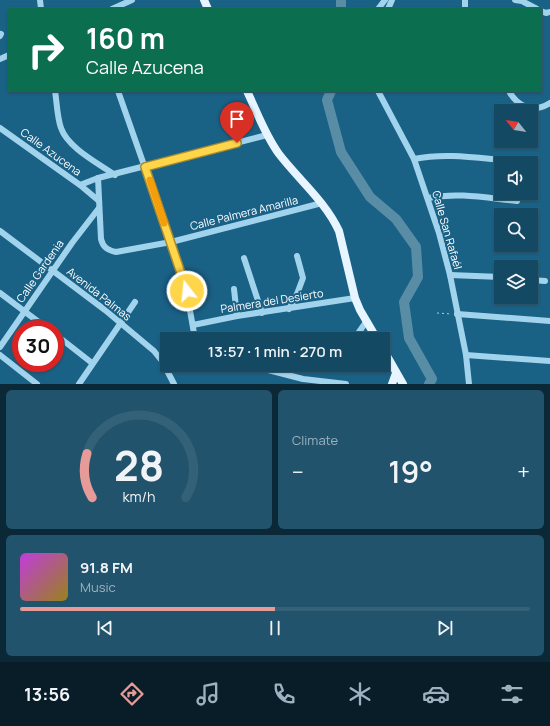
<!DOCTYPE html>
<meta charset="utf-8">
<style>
:root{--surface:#144964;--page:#21536d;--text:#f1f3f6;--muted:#9db2bf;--line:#336178;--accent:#e69b98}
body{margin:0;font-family:Manrope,sans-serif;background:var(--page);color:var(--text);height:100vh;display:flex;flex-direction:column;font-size:15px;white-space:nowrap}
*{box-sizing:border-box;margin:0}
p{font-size:13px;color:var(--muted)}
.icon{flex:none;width:22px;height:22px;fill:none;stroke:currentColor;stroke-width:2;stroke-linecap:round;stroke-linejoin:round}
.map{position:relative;height:384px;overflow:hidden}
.drawer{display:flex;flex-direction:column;gap:6px;padding:6px;background:#0b2837;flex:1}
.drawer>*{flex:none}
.top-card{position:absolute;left:8px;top:8px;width:534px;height:84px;border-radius:0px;box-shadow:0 1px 3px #0004,0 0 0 1px var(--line);background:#0b6e4f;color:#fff;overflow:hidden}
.needle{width:26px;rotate:300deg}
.controls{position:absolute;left:494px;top:104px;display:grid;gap:8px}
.controls a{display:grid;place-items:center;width:44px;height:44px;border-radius:0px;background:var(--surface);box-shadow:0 1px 3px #0004,0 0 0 1px var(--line);font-size:20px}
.speed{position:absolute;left:12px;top:320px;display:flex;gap:8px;font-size:20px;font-weight:700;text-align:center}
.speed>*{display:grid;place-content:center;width:52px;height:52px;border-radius:50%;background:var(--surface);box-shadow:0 1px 3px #0004,0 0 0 1px var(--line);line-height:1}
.speed .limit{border:6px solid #d22;background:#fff;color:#111}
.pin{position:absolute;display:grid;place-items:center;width:34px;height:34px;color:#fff;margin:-41px -17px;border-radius:50% 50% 50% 0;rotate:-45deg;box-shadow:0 0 4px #0007}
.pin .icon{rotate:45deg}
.me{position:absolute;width:44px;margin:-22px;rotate:344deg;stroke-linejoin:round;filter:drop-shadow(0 0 3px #0008)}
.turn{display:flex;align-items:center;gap:14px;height:84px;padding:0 12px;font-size:18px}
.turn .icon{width:52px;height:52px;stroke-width:2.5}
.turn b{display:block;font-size:28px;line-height:34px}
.big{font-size:30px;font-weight:600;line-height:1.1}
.drawer .tile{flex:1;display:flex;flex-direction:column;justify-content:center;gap:6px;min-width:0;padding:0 14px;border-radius:6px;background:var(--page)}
.drawer .dial{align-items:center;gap:0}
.dial svg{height:104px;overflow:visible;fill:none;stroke:var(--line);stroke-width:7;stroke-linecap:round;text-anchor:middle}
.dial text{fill:var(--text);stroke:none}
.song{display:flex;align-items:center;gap:12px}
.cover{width:48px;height:48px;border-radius:6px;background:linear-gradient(135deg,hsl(290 70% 55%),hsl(50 70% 35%))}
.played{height:4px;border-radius:2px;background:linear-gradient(90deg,var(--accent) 50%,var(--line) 50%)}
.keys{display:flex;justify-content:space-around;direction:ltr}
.heat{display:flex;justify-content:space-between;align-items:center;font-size:22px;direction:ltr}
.drawer .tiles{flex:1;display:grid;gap:6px;grid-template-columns:1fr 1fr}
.tile:last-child{grid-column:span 2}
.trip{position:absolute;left:160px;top:332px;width:230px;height:40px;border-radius:0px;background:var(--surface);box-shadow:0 1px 3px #0004,0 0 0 1px var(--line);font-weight:600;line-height:40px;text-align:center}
.tabs{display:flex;height:64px;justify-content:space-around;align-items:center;background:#081d28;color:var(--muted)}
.tabs .icon{width:28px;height:28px}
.tabs .on{color:var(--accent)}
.tabs b{font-size:18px;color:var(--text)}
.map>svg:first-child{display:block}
</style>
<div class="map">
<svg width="550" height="384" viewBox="0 0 550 384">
<rect width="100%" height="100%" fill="#1a6186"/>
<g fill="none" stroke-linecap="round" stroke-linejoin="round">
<g stroke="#598da6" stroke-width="10">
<path d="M341,0V9"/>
<path d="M331,91L327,100L341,152L370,197L396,219L416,247L418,277L404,302L409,338L432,379L429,384"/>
</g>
<path stroke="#a1d4ec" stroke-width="1" stroke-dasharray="2 3" stroke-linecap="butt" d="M437,313L452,314"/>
<g stroke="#a1d4ec" stroke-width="6">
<path d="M40,0L41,9"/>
<path d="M465,0V9"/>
<path d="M515,0L522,1L537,9"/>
<path d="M112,9L132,0"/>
<path d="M378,9L385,0"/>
<path d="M388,9L392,0"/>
<path d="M541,11L546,13L550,12"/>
<path d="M0,36L1,34"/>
<path d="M0,59L9,55"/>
<path d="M55,91C57,103 57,117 61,128C68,148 98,163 115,175"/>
<path d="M118,91L185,282L195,339"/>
<path d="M378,91L414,159L439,233L450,275L466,355L469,384"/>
<path d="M509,91C518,108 534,113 550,103"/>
<path d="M0,128L80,185L99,201"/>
<path d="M414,159C443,153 471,157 501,160"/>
<path d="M98,178L101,239C103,247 107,250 116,252L171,242L322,203"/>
<path d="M80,185L98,178L267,135"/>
<path d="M428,198C458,192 487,198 517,201"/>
<path d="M0,231L105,310L154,351L162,361L174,384"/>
<path d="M244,258L262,313"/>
<path d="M450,275L501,277"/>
<path d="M531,280L545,281"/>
<path d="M234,289L237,316"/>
<path d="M0,293L48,329"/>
<path d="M289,309L297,294L303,278L297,256"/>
<path d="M457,314L550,321"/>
<path d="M193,325L237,316L355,298"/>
<path d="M55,334L92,363"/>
<path d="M354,339L366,322"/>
<path d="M0,347L72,243L99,208"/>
<path d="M0,355L37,384"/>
<path d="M466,355L550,361"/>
<path d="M249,365L303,379L346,384"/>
<path d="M79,384L135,302"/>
</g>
<g stroke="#e6f5ff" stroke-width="8">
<path d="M204,0L208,9"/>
<path d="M247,91C257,112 265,135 279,154C299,180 325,201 339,231L355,298L360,310L377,339"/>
<path d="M383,349L403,384"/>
<path d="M392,384L396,373"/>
</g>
</g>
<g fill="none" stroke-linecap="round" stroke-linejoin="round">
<defs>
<path id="route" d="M187,291L145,167L237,143"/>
</defs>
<use href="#route" stroke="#a68a30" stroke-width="10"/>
<use href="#route" stroke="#ffd54a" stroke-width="7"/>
<path stroke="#f59e0b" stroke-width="7" d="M150,180L164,223"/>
</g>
<g text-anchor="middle" stroke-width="4" stroke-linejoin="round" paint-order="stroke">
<g font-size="11" fill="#fff" stroke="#1a6186">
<text transform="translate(51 152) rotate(36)" y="4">Calle Azucena</text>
<text transform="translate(244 213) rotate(-14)" y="4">Calle Palmera Amarilla</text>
<text transform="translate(447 230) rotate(74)" y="4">Calle San Rafaél</text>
<text transform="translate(40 271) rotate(-55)" y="4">Calle Gardenia</text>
<text transform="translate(99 294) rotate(38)" y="4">Avenida Palmas</text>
<text transform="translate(272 301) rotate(-9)" y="4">Palmera del Desierto</text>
</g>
</g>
</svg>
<div class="controls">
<a><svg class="needle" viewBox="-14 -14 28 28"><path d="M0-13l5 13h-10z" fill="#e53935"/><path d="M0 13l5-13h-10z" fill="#9db2bf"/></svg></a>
<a><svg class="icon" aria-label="sound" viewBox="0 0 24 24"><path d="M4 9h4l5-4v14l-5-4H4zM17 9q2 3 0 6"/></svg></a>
<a><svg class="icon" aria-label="search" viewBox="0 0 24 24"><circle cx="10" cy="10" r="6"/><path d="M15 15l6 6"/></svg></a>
<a><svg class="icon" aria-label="layers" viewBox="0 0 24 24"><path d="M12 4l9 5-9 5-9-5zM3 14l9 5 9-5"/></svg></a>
</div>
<div class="speed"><div class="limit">30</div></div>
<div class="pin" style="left:237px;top:143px;background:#d93025"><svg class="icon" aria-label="arrive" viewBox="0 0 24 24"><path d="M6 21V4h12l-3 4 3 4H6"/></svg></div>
<svg class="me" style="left:187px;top:291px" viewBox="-20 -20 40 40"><circle r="17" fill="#ffd54a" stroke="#fff" stroke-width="3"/><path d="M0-11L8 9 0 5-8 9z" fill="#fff"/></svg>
<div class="trip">13:57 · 1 min · 270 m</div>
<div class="top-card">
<div class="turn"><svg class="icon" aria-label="right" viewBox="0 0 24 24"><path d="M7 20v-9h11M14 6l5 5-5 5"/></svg><div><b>160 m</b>Calle Azucena</div></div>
</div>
</div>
<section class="drawer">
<div class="tiles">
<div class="tile dial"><svg viewBox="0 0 100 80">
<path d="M14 69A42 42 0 1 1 86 69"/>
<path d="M14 69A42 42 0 0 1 10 35" stroke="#e69b98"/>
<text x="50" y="56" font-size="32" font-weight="700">28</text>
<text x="50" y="72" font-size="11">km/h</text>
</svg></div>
<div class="tile"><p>Climate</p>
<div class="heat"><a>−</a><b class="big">19°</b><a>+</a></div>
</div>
<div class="tile">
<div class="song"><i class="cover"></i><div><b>91.8 FM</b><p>Music</p></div></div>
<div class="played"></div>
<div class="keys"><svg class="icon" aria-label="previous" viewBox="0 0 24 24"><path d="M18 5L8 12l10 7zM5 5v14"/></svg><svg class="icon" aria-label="pause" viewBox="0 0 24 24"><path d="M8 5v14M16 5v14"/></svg><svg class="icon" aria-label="next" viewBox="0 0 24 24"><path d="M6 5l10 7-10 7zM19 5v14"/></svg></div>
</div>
</div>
</section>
<nav class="tabs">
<b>13:56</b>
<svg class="icon on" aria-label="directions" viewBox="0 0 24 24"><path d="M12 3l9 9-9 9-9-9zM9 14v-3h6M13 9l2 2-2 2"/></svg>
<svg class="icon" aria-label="music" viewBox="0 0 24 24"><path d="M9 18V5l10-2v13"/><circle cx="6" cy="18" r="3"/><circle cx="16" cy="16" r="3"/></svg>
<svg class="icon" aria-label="phone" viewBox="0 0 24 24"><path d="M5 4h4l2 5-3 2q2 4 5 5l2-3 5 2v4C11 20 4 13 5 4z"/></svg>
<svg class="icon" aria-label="climate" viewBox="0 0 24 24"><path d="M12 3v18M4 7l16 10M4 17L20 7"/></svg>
<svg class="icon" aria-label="car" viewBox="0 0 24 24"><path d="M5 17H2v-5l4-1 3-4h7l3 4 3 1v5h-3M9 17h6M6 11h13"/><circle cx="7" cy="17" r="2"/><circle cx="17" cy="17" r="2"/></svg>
<svg class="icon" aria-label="filters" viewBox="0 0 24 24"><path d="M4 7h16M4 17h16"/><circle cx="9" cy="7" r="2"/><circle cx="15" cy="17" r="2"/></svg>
</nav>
